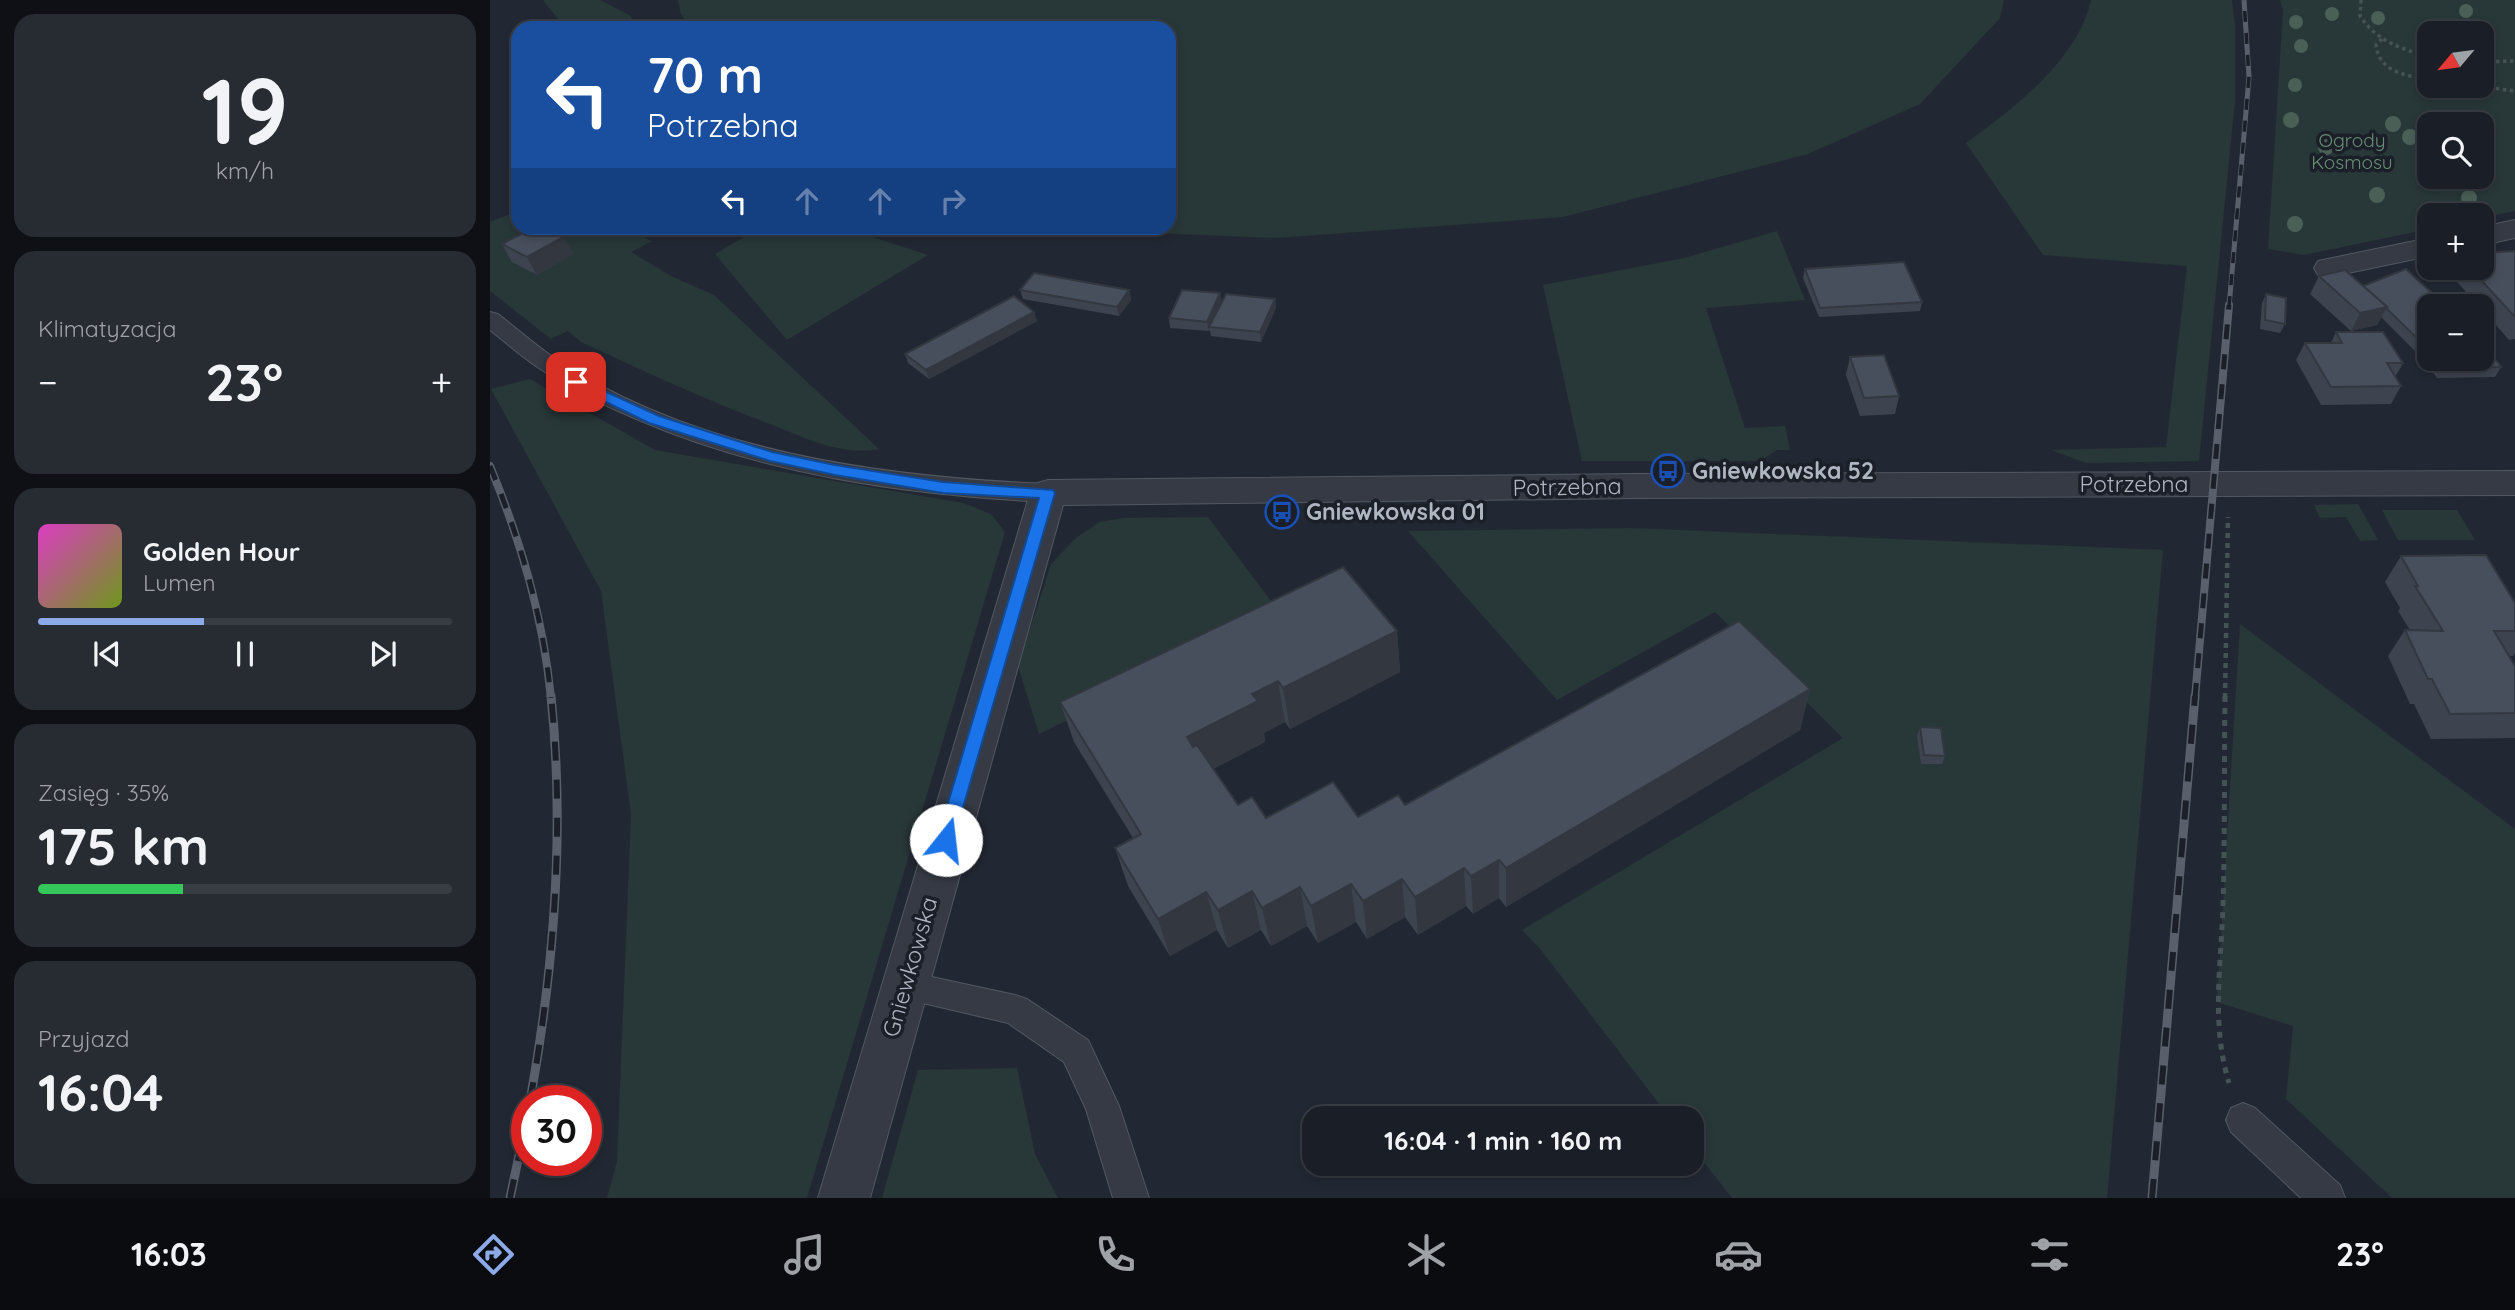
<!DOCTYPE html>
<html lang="pl">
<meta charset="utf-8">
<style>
:root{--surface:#1a1e26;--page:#272b32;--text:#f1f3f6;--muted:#9fa2a7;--line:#383c43;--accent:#8caae8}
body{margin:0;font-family:Quicksand,sans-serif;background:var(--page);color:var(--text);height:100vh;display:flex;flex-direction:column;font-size:26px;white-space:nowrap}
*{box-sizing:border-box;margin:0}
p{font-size:23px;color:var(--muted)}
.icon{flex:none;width:38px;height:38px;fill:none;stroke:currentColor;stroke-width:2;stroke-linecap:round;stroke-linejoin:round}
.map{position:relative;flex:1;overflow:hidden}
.panel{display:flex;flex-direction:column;gap:14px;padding:14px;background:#0e1015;width:490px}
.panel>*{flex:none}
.top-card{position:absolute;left:21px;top:21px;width:665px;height:214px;border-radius:21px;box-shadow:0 4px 10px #0003,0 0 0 2px var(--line);background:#1a4fa0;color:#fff;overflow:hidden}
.needle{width:46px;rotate:241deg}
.buttons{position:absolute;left:1927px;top:21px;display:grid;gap:14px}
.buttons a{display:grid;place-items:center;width:77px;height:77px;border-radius:14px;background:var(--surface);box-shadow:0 4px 10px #0003,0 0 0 2px var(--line);font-size:35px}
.speed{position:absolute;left:21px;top:1085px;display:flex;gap:14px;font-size:35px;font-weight:700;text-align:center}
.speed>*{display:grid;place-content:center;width:91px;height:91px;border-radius:50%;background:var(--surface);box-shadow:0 4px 10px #0003,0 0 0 2px var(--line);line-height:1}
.speed .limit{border:10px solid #d22;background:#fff;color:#111}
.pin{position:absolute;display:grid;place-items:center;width:60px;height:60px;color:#fff;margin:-30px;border-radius:14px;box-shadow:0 4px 10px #0006}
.me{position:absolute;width:77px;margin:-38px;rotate:16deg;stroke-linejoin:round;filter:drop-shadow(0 0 5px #0008)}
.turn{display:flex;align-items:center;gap:24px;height:147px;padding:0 21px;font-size:32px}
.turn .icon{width:91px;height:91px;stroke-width:2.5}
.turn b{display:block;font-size:49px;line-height:60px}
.lanes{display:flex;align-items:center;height:66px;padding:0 21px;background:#0003;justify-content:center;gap:35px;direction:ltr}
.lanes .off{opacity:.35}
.big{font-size:52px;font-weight:800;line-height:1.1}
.panel .card{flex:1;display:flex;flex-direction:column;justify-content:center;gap:10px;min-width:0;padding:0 24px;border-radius:21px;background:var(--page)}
.panel .dial{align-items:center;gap:0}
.dial b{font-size:91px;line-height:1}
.song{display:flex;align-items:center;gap:21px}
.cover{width:84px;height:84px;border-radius:10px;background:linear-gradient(135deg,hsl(310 70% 55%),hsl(80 70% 35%))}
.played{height:7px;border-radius:4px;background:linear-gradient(90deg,var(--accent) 40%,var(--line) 40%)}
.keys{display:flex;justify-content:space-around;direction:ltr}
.heat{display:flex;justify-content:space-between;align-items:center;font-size:38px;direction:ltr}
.charge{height:10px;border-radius:5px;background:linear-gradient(90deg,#34c759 35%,var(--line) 0)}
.trip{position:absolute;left:812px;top:1106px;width:402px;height:70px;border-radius:21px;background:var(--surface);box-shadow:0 4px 10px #0003,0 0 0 2px var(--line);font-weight:800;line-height:70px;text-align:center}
.menu{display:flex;height:112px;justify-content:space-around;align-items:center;background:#0a0c0f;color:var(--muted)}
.menu .icon{width:49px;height:49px}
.menu .active{color:var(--accent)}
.menu b{font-size:32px;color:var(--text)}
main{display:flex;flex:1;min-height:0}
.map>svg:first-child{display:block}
</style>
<main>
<section class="panel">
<div class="card dial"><b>19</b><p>km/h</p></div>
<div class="card"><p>Klimatyzacja</p>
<div class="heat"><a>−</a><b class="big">23°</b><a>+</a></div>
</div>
<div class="card">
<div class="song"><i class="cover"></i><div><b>Golden Hour</b><p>Lumen</p></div></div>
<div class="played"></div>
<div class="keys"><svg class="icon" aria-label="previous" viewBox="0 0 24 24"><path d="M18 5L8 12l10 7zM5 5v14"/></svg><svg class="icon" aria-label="pause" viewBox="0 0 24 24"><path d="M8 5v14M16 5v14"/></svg><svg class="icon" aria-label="next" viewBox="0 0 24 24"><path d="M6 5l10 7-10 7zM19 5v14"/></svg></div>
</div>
<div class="card"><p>Zasięg · 35%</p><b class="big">175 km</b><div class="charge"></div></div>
<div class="card"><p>Przyjazd</p><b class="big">16:04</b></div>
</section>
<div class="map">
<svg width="2025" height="1198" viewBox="0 0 2025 1198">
<rect width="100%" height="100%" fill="#222833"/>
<g fill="#283738" fill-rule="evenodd">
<path d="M53,0H110L141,16L145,28H75Z"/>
<path d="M188,0H1514L1510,18L1430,104L1318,154L1073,217L785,238L617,231L603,228H679V28H201L191,14Z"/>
<path d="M1601,0H1742L1745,26V101L1709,461L1596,463L1561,450L1676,447L1697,266L1553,255L1476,143C1523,109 1588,60 1601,0Z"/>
<path d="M1790,0H2025V211L1992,218V215H1939V229L1814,255L1778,249L1793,10ZM1939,33H1992V86H1939ZM1992,124V177H1939V124Z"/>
<path d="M28,211V228H133L162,241L141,252L181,276L224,295L389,449C349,456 316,438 280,424C215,400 154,371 91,342L78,331L61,339L0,291V222Z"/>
<path d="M269,228H355L438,255L297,340L225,254Z"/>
<path d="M1287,231L1315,300L1216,308L1255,428L1295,426L1300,450H1287L1270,461H1092L1053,285L1194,258Z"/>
<path d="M40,379L165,450L473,503L501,514L515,532L317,1198H117L127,1161L141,814L111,591L1,389Z"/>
<path d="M1868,504L1888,540L1870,541L1856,517L1830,518L1824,505Z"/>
<path d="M1892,510H1967L1985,540H1908Z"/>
<path d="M718,517L792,616L549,734L528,666L561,564L587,537L610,522L633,518Z"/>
<path d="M1141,528L1673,550L1617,1198H1242L1202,1147V1118H1180L1051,950L1032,930L1353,738L1225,612L1067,700L918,531Z"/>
<path d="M1750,624L2025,829V1198H1902L1796,1099L1803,1026L1727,1002Z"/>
<path d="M527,1068L545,1154L568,1198H392L428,1070Z"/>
</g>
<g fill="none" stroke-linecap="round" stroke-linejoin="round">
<defs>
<g id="lane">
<path d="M0,312L8,314C26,328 44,344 63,357C204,452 391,477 558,484L567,487L570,493L567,499L558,502C416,495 275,475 144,418C111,404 76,387 46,366C30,355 15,342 0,330Z"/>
<path d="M414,971L525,995L537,999L598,1040L629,1106L659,1198H623L596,1109L574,1062L518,1023L403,996L398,986L403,976Z"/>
<path d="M1753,1103L1765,1108L1850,1185L1855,1198H1811L1741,1132L1736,1120L1741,1108Z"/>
</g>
<g id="street">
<path d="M2025,220V238L1992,245V227Z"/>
<path d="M1939,238V256L1839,277L1828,275L1824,268L1828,261Z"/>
<path d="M2025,471V495L1147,498L573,505L380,1198H328L540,493L545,484L558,480L1147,474Z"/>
</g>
</defs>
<use href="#lane" stroke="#525862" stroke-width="2"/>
<use href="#street" stroke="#525862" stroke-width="2"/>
<g stroke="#455356" stroke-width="3.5" stroke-dasharray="3.5 3.5" stroke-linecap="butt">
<path d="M1871,0L1870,16C1886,41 1912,49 1939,57"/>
<path d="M1892,39L1886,45C1889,72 1916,76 1939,79"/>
<path d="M1992,62L2025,61"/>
<path d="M1985,86L2025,91"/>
</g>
<path stroke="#455356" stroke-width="4.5" stroke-dasharray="5 5" stroke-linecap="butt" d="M1735,698L1738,517"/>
<path stroke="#455356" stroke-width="5" stroke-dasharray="6 6" stroke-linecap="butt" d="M1735,696C1734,766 1735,836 1733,906C1731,967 1721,1024 1739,1083"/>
<use href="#lane" fill="#353a44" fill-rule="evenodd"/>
<use href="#street" fill="#353a44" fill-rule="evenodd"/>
<defs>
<path id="rail-far2" d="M1739,307L1759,77L1754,0"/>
<g id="rail-far1">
<path d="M0,466C31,542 53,616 61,698"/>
<path d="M1705,698L1739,305"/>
</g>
<g id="rail">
<path d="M40,1101C64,969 75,830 61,696"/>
<path d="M20,1198L37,1118"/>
<path d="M1662,1198L1705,696"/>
</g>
</defs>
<use href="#rail-far2" stroke="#59606c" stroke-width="5"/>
<use href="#rail-far1" stroke="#59606c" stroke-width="8"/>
<use href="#rail" stroke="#59606c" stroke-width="9"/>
<use href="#rail-far2" stroke="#1a1f28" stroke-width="3.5" stroke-dasharray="11" stroke-linecap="butt"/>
<use href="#rail-far1" stroke="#1a1f28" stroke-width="5" stroke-dasharray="15" stroke-linecap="butt"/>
<use href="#rail" stroke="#1a1f28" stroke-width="6" stroke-dasharray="19" stroke-linecap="butt"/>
</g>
<g fill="#4a6057">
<circle cx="1976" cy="11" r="7"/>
<circle cx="1842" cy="14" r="7"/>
<circle cx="1888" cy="18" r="7"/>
<circle cx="1806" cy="22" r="7"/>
<circle cx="1811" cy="46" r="7"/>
<circle cx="1805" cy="85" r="7"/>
<circle cx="1801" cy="120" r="8"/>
<circle cx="1903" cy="124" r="8"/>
<circle cx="1920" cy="137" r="8"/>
<circle cx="1836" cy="147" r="8"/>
<circle cx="1887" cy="195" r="8"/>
<circle cx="1979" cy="198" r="8"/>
<circle cx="1805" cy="224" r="8"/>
</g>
<g fill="#3e444f">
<path d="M73,237L83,254L47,275L22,262L12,244Z"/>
<path d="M2025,251V339L2019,340L1992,309V306H1989L1959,273L1962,268H1992Z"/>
<path d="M1315,269L1432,302L1430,311L1329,317L1313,278Z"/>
<path d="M1829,276L1873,286L1939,306V359H1992L2011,367L2005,377L1947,378L1935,361L1891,317L1887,325L1861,331L1820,294Z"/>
<path d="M530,290H639L641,300L629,316L533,299Z"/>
<path d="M1776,294L1795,324L1790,333L1770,329L1772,303Z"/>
<path d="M785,299L786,308L771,342L721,336L720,330L719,331L680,328L679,318L732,302Z"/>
<path d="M544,312L547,321L439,379L418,363L415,354Z"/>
<path d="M1846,332L1913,363L1905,377L1911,386L1901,404L1831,405L1806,360L1815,343H1841Z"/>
<path d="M1360,357L1409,396L1405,414L1370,416L1356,375Z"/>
<path d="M1911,556L2025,603V653L2023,656H2019L2025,666V738L1941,739L1924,704H1920L1898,656L1915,630H1920L1908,611L1910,608L1895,582Z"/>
<path d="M907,631L910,672L800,729L795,722L774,733L775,742L723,769L748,805L776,818L868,817L915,805L1320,689L1310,730L1016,907L1009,898L983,914L976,906L928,935L915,917L877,939L866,922L828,943L817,926L781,946L771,930L738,948L727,930L680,956L638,886L625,848L643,838L584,742L570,702Z"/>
<path d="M1430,727L1455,756L1452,764H1431L1427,736Z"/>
</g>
<g fill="#323740">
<path d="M73,237L83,254L47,275L37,257Z"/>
<path d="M639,290L641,300L629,316L627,307Z"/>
<path d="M730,293L732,302L719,327V331L717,322Z"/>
<path d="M785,299L786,308L771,342L770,332Z"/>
<path d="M1897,307L1887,325L1861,331L1870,313Z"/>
<path d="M544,312L547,321L439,379L436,370Z"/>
<path d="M907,631L910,672L800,729L793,688Z"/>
<path d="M788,681L795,722L774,733L775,742L707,777L697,737L762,694Z"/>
<path d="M1320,689L1310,730L1016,907V868Z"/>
<path d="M1009,860V898L983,914L981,876Z"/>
<path d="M974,868L976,906L928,935L925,897Z"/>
<path d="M912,879L915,917L877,939L873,901Z"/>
<path d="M861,884L866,922L828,943L821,906Z"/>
<path d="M810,887L817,926L781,946L772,908Z"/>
<path d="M762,891L771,930L738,948L728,910Z"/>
<path d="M716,892L727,930L680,956L668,919Z"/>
</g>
<g fill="#484f5c" stroke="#323740" stroke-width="2">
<path d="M42,228H54L73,237L37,257L12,244Z"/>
<path d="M2025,251V317L1980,268H1992V253Z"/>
<path d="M1414,262L1432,302L1330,308L1315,269Z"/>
<path d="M1916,269L1956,306H1939V350L1896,308L1897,307L1873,286Z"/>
<path d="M1855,270L1897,307L1870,313L1829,276Z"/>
<path d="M544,273L639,290L627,307L530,290Z"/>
<path d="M692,290L730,293L717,322L679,318Z"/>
<path d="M736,294L785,299L770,332L719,327Z"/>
<path d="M1776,294L1796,298L1795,324L1775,320Z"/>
<path d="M524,296L544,312L436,370L415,354Z"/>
<path d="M1846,332H1893L1913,363H1897L1911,386L1841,387L1815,343H1852Z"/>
<path d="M1992,342L2011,367L1953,368L1946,359H1992Z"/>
<path d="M1394,355L1409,396L1374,398L1360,357Z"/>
<path d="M1996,555L2025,603V631H2004L2025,666V713L1960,714L1942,679H1938L1915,630L1953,631L1925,586H1928L1911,556Z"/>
<path d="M853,567L907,631L793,688L788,681L762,694L768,701L697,737L703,747L707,745L748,805L762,797L776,818L843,782L868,817L908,795L915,805L1249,621L1320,689L1016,868L1009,860L981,876L974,868L925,897L912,879L873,901L861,884L821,906L810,887L772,908L762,891L728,910L716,892L668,919L625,848L651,834L570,702Z"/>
<path d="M1430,727L1451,728L1455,756L1434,755Z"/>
</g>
<path fill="#1a73e8" stroke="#114b97" stroke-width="2" d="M86,378L169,416L282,452L345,465L453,482L563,490L565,493L462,845L456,848L450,845L447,840L549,498L453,493L345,475L280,461L159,423L81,385L79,382Z"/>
<defs>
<symbol id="bus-ring" viewBox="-11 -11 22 22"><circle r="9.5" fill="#1a1f28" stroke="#1a4fb4" stroke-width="1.5"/><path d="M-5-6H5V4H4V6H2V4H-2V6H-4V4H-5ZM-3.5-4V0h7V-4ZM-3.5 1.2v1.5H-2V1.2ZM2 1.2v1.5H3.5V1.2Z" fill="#1a4fb4"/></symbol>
</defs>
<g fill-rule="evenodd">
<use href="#bus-ring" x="1159" y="452" width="38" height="38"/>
<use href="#bus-ring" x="773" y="493" width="38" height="38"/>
</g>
<g text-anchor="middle" stroke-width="7" stroke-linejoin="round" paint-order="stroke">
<g font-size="19" fill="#6a8e75" stroke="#1a1f28">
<text x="1862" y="147">Ogrody<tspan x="1862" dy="22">Kosmosu</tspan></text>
</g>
<g font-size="23" font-weight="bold" fill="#afb5c1" stroke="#1a1f28" text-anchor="start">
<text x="1202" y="479">Gniewkowska 52</text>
<text x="816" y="520">Gniewkowska 01</text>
</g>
<g font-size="23" fill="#afb5c1" stroke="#1a1f28">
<text x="1644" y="492">Potrzebna</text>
<text transform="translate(1077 487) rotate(-1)" y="8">Potrzebna</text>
<text transform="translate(420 967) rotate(-74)" y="8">Gniewkowska</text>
</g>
</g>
</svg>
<div class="buttons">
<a><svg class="needle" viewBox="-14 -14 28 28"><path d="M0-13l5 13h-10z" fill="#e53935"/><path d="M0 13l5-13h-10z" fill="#9fa2a7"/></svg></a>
<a><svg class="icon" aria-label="search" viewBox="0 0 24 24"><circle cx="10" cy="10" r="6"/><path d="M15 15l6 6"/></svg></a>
<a>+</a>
<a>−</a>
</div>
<div class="speed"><div class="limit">30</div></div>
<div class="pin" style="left:86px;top:382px;background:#d93025"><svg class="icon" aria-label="arrive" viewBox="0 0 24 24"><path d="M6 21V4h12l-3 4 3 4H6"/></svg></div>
<svg class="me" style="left:456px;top:840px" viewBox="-20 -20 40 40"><circle r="19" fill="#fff"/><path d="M0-13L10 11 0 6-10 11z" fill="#1a73e8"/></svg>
<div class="trip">16:04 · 1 min · 160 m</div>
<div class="top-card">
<div class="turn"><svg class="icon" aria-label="left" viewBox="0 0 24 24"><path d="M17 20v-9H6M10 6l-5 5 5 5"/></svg><div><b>70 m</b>Potrzebna</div></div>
<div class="lanes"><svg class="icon" aria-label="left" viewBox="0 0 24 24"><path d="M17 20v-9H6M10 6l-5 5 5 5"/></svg><svg class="icon off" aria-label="ahead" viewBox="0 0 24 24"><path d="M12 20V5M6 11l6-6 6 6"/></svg><svg class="icon off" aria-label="ahead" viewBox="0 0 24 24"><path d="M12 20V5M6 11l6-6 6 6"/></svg><svg class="icon off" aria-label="right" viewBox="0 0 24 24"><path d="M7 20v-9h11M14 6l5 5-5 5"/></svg></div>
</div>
</div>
</main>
<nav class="menu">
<b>16:03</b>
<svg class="icon active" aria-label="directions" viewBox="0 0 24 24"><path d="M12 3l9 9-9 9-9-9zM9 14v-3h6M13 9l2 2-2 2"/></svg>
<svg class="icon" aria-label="music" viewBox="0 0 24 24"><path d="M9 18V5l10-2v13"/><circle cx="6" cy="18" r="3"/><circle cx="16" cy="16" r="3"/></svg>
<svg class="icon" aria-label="phone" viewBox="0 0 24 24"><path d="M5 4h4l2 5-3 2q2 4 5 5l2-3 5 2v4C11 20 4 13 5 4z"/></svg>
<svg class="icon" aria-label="climate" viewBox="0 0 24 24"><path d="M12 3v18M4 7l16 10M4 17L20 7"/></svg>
<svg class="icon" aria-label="car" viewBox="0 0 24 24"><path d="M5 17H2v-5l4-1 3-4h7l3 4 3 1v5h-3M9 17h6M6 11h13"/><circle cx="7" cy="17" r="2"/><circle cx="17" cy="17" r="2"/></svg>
<svg class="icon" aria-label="filters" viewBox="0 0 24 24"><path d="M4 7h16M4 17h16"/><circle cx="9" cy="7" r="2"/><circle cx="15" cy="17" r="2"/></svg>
<b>23°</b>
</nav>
